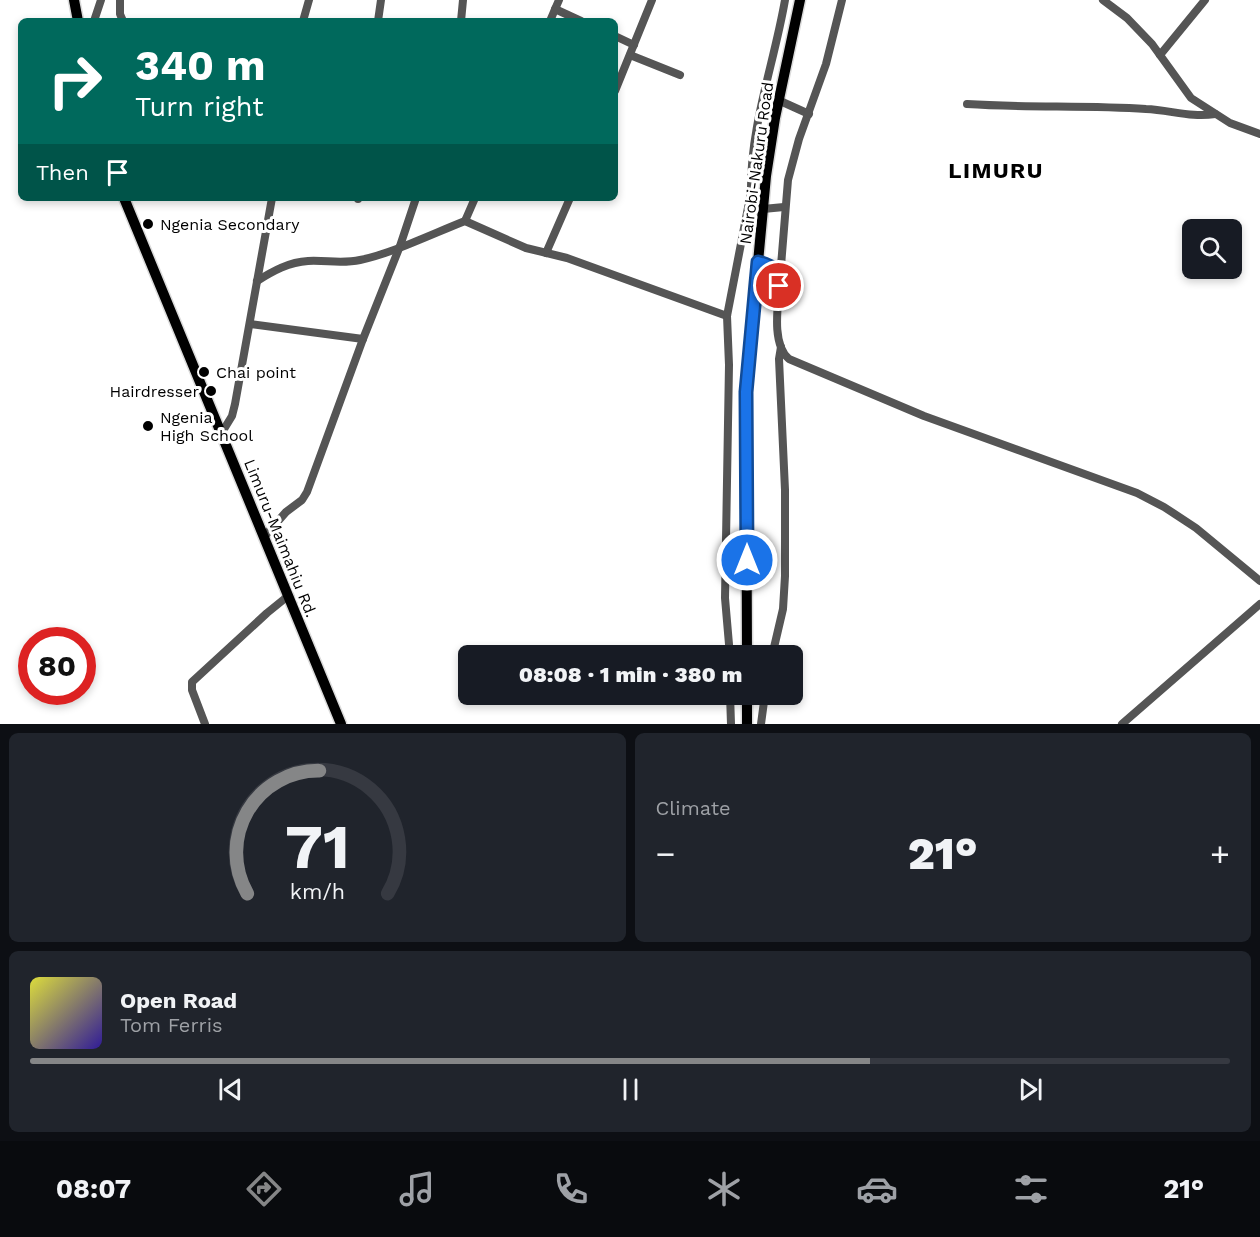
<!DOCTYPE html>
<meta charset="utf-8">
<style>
:root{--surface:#171b24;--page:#20242c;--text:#f1f3f6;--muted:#9ea1a6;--line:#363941;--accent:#858687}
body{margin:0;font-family:"Work Sans",sans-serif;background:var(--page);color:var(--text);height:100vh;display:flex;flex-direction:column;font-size:22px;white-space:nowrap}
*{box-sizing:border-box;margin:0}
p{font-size:20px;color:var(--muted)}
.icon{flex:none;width:33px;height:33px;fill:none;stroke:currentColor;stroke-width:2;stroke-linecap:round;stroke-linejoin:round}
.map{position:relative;height:724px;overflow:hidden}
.side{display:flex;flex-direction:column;gap:9px;padding:9px;background:#0d0f14;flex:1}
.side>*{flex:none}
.banner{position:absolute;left:18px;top:18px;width:600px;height:183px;border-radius:9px;box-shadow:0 3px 9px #0003;background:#00695c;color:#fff;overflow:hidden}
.controls{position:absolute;left:1182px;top:219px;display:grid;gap:12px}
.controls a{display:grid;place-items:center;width:60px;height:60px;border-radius:9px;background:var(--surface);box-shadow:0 3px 9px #0003;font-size:30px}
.speed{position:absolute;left:18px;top:627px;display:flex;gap:12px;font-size:30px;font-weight:700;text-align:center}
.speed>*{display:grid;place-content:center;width:78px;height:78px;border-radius:50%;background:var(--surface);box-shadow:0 3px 9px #0003;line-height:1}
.speed .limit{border:9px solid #d22;background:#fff;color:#111}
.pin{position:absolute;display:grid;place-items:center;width:51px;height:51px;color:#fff;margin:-26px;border:3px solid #fff;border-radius:50%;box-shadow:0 2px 6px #0007}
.me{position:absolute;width:66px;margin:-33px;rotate:0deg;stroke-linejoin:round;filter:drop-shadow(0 0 4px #0008)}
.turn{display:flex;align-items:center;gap:21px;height:126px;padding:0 18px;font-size:27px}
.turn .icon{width:78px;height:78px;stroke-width:2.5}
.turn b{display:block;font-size:42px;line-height:51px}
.then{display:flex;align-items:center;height:57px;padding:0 18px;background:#0003;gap:12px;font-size:22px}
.big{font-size:45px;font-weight:800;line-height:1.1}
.side .card{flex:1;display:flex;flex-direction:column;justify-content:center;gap:9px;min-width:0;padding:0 21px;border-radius:9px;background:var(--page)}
.side .dial{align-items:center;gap:0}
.dial svg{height:156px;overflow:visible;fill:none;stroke:var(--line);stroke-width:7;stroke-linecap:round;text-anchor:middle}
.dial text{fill:var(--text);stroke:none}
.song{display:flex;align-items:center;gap:18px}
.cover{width:72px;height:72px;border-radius:9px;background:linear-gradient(135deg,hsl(60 70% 55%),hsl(250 70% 35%))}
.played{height:6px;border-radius:3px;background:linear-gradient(90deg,var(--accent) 70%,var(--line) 70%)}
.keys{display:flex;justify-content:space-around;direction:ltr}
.heat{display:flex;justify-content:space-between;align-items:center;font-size:33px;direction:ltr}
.side .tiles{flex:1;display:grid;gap:9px;grid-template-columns:1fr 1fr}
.card:last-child{grid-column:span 2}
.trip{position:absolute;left:458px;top:645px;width:345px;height:60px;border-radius:9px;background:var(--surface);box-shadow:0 3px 9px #0003;font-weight:800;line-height:60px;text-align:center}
.tabs{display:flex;height:96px;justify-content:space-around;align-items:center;background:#090b0e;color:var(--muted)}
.tabs .icon{width:42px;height:42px}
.tabs .current{color:var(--accent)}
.tabs b{font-size:27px;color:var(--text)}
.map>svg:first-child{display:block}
</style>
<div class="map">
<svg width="1260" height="724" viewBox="0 0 1260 724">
<rect width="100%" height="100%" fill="#fff"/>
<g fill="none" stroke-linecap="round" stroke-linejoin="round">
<defs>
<g id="highway">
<path d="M74,0L78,21"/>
<path d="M124,198L341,724"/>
<path d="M747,656L746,392L766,176L775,118L800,0"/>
<path d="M747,694V724"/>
</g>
</defs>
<use href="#highway" stroke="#dbdbdb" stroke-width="13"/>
<g stroke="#555" stroke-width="8">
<path d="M120,0V14L123,21"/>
<path d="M1103,0L1127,18L1152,44L1191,98L1230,123L1260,134"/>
<path d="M555,9L581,21"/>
<path d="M94,21L101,0"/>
<path d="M303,21L309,0"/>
<path d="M378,21L381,0"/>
<path d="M461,21L463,0"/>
<path d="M550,21L559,0"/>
<path d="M615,36L634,45"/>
<path d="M630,55L680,75"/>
<path d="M1160,55L1205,0"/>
<path d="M615,91L652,0"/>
<path d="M778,100L809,114"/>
<path d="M967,104C1027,108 1087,105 1146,109C1170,110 1192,118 1215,114"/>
<path d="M764,197L751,192C750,126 774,64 785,0"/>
<path d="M358,199V198"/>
<path d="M763,209L784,207"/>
<path d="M465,221L475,198"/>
<path d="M546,253L570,198"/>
<path d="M758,262L770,265L780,278C779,300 770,343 789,359L924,416L1137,493L1164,507L1196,528L1260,581"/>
<path d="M780,278L788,180L799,139L826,64L842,0"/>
<path d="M257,281C273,271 289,262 308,261C326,260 342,264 360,260C393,253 432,234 465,221L526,248L567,258L727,316"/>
<path d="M250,324L363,339"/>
<path d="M221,434L232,416L235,404L272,198"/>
<path d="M264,537L286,512L302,500L307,492L363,339L400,246L416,198"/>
<path d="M730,656L725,598L729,365L727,316L751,192"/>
<path d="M772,656L783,609L785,576V490L779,359L781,347"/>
<path d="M730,694L731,724"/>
<path d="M205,724L192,690V682L267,613L288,596"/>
<path d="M761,724L765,694"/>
<path d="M1122,724L1260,604"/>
</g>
<use href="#highway" stroke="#000" stroke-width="10"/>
</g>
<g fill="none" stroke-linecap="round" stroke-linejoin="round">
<defs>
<path id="route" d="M747,560L746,392L758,262C771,265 780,271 779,286"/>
</defs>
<use href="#route" stroke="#114b97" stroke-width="15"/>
<use href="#route" stroke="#1a73e8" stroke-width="10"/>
</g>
<g fill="#000" stroke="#fff" stroke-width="2">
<circle cx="148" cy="224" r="6"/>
<circle cx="204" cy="372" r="6"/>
<circle cx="211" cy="391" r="6"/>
<circle cx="148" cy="426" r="6"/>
</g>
<g text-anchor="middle" stroke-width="6" stroke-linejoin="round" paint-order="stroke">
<g font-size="16" fill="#000" stroke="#fff">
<text transform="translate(756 163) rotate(-82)" y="6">Nairobi-Nakuru Road</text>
<text transform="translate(281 538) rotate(68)" y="6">Limuru-Maimahiu Rd.</text>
</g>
<g font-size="16" fill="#000" stroke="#fff" text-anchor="start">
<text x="160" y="230">Ngenia Secondary</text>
<text x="216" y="378">Chai point</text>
<text x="199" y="397" text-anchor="end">Hairdresser</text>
<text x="160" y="423">Ngenia<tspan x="160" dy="18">High School</tspan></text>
</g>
<g font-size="22" font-weight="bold" letter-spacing="1.5" fill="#000" stroke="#fff">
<text x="996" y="178">LIMURU</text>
</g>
</g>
</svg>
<div class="controls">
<a><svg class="icon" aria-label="search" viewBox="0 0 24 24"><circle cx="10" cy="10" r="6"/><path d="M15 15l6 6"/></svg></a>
</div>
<div class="speed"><div class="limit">80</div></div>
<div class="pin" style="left:779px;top:286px;background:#d93025"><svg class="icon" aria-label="arrive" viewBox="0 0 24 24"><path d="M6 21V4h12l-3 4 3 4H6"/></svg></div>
<svg class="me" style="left:747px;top:560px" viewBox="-20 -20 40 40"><circle r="17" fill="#1a73e8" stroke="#fff" stroke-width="3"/><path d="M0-11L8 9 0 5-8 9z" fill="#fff"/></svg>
<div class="trip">08:08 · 1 min · 380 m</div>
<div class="banner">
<div class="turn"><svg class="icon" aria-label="right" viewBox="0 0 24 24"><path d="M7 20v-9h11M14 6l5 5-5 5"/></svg><div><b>340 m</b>Turn right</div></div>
<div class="then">Then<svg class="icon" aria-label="arrive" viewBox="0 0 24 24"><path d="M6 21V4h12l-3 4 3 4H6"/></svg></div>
</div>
</div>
<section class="side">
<div class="tiles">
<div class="card dial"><svg viewBox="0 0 100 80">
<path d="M14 69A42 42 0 1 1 86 69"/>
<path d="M14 69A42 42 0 0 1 51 6" stroke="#858687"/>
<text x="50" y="56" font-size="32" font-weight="700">71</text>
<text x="50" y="72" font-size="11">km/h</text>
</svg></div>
<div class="card"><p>Climate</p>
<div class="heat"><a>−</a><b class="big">21°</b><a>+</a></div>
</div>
<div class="card">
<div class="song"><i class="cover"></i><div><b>Open Road</b><p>Tom Ferris</p></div></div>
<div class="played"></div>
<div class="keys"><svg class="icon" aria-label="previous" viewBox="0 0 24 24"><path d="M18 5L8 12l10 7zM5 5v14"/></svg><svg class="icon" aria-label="pause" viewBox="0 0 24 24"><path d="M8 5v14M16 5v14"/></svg><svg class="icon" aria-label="next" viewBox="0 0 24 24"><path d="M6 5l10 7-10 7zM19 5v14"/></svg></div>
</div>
</div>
</section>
<nav class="tabs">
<b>08:07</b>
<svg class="icon current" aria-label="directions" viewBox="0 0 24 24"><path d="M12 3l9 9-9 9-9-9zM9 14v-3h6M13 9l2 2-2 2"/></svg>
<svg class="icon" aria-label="music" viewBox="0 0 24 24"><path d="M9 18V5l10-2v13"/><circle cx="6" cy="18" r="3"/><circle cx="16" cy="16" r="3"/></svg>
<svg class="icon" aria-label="phone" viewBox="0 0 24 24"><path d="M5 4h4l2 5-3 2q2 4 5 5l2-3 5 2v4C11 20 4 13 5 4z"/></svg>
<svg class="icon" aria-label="climate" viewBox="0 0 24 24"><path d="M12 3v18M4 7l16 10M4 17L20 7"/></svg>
<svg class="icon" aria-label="car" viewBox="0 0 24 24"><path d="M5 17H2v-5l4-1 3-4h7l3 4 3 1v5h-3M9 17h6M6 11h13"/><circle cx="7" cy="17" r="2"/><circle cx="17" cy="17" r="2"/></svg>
<svg class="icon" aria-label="filters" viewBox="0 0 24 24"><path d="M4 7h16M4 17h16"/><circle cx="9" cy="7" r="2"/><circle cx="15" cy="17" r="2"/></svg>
<b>21°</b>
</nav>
